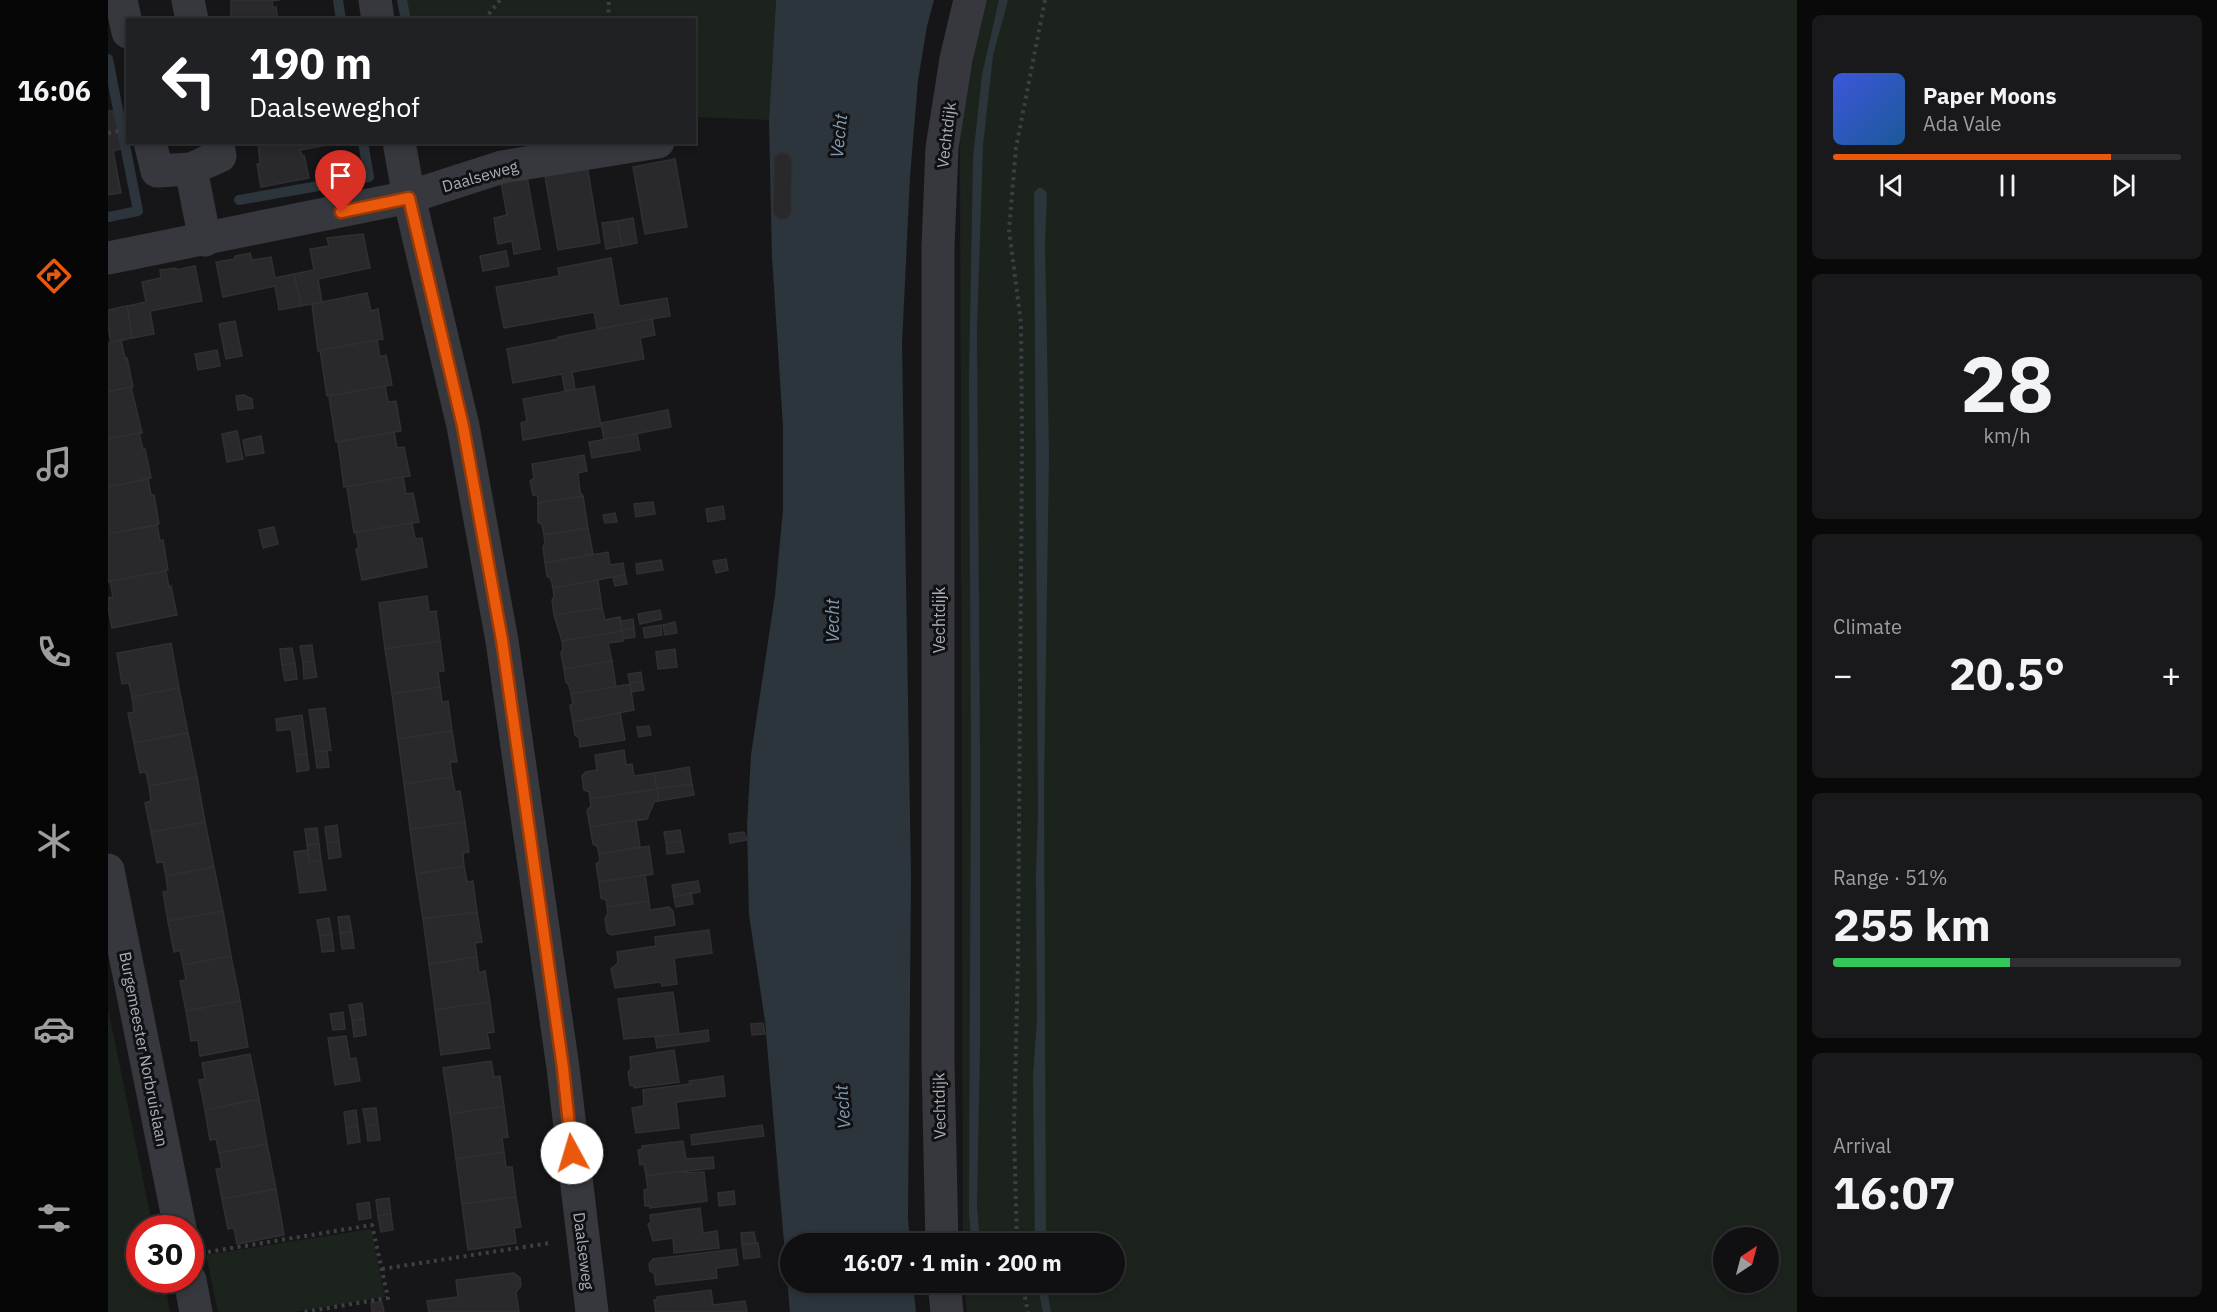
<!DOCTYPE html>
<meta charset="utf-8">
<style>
:root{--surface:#101012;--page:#19191b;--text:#f1f3f6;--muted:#9c9d9f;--line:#303032;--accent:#ea580c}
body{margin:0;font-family:"IBM Plex Sans",sans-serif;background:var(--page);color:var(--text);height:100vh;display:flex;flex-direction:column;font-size:22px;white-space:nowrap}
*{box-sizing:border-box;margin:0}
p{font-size:20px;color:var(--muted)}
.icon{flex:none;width:33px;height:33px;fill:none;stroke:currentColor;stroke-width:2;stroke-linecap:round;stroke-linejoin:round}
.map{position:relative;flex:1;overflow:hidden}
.sheet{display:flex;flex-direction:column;gap:15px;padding:15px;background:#09090a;width:420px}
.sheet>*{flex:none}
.banner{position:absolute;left:18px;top:18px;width:570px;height:126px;border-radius:0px;box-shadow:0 3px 9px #0003,0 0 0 2px var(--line);background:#202124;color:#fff;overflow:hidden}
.needle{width:39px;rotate:36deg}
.fabs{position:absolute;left:1605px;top:1227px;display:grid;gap:12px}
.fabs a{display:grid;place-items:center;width:66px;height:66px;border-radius:50%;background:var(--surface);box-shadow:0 3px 9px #0003,0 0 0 2px var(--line);font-size:30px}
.speed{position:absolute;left:18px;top:1215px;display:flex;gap:12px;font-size:30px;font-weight:700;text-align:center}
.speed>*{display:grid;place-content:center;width:78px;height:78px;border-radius:50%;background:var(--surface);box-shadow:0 3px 9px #0003,0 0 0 2px var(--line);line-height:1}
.speed .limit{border:9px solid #d22;background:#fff;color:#111}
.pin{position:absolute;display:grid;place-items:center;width:51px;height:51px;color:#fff;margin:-62px -26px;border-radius:50% 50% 50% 0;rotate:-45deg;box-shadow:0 0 6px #0007}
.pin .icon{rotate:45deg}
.me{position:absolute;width:66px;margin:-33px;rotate:354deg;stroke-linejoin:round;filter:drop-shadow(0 0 4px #0008)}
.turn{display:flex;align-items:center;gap:21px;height:126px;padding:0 24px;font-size:27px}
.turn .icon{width:78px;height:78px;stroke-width:2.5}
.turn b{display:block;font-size:42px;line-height:51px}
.big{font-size:45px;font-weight:700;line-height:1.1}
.sheet .card{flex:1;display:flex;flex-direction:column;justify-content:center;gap:9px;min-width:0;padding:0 21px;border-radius:9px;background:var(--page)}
.sheet .dial{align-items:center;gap:0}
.dial b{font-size:78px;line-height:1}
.song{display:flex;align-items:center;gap:18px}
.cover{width:72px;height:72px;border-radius:9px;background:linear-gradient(135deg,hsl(230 70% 55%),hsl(210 70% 35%))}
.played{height:6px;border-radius:3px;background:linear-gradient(90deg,var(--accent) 80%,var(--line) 80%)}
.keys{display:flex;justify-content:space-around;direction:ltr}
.heat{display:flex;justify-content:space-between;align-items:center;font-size:33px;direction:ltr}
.charge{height:9px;border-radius:4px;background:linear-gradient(90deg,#34c759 51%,var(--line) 0)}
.trip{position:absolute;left:672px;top:1233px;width:345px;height:60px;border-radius:30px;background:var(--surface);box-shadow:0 3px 9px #0003,0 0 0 2px var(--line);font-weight:700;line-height:60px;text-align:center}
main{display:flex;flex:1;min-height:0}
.tabs{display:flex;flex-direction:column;width:108px;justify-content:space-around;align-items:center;background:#060607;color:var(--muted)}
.tabs .icon{width:42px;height:42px}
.tabs .current{color:var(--accent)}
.tabs b{font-size:27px;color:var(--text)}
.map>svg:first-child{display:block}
</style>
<main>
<nav class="tabs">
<b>16:06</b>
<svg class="icon current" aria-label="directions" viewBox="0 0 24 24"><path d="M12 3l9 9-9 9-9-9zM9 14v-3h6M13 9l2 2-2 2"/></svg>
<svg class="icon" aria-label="music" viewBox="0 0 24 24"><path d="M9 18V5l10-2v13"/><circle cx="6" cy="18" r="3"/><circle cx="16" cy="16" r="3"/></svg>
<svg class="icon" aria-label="phone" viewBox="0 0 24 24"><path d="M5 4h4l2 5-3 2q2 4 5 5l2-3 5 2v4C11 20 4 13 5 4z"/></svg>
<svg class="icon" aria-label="climate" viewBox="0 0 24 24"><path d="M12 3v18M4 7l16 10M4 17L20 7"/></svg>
<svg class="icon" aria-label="car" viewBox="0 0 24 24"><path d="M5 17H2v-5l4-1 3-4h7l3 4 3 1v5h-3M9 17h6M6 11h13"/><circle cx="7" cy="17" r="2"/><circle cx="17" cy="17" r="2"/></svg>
<svg class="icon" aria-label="filters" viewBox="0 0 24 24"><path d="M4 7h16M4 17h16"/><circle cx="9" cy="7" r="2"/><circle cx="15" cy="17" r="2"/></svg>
</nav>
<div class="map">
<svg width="1689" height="1312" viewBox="0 0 1689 1312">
<rect width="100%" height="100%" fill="#161618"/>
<g fill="#1c231d" fill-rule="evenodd">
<path d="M298,0H668L661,120L587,117L586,20L302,19Z"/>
<path d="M877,0H1689V1312H859L856,1283L1006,1282V1244H855L852,119ZM1616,1238H1660V1282H1616Z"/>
<path d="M0,1009L45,1228H32V1280H56L62,1312H0Z"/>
<path d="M263,1229L277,1297L187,1312H110L98,1255Z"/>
</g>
<g fill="#2c353c">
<path d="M668,0H826L819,26L810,81L802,177L794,344L803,877L800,1219L802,1243L682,1244V1282L805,1283L808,1312H682L657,1021L641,915L639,826L643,755L667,595L675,510V427L664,257L661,120Z"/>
<path d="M891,0H900L885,55L875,145L869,330L872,754V1046L869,1206L872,1243L864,1244L861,1214L863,757L861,381L865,158L874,75Z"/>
<path d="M930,188H934L939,193L937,243L941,455L936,788L938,1244L927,1243L925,1075L929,1021L928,877L930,814L926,193Z"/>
<path d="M929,1283H938L943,1312H935Z"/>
</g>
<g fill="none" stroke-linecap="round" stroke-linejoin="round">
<g stroke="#2c353c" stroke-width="10">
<path d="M230,0L233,20"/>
<path d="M294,0L298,20"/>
<path d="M0,59L30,211L0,217"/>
<path d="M131,200L261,177L255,142"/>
</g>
</g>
<g fill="#29292c" stroke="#303034" stroke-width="1.5">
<path d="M123,0H172L164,1L165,8L168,7L170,20H121L120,17L123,16Z"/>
<path d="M0,111H5L6,113L13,149L5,151L13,193L0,195Z"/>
<path d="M150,142H223L224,144L192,150L194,156L196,155L201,178L153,187L149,164H152Z"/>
<path d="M671,153H679L684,159L683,214L678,219H670L665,213L666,158Z"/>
<path d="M567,159L579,227L537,234L525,167Z"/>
<path d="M479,165L492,243L450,250L436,171Z"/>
<path d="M419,177L432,249L406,254L404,241L390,244L386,218L399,215L393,182Z"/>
<path d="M525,218L529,243L514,246L509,221Z"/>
<path d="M509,221L514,246L498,249L494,223Z"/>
<path d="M255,234L262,268L210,279L214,302L193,306L186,274L206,270L202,249L221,246L219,238Z"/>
<path d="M398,251L401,266L375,271L372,256Z"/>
<path d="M142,253L144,260L163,257L167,278L186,274L193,306L171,310L167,286L115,297L108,262L127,259V256Z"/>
<path d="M503,258L511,306L559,298L562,316L489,329L486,312L396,328L388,287L451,276L450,268Z"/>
<path d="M87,266L94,301L42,311L46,334L24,338L19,306L38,302L34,282L53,278L52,270L68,268V270Z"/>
<path d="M259,293L263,311L270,309L275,339L210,351L204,304Z"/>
<path d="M19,306L24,338L3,343L0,326V310Z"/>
<path d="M544,319L547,335L532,338L536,359L464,372L467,389L457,391L454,374L405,383L399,349L450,339V337Z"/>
<path d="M127,321L134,356L118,359L111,324Z"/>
<path d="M13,340L17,358H19L25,387L0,392V343Z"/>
<path d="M269,340L272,357L278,355L284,385L219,396L212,350Z"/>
<path d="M109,350L112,366L90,370L87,354Z"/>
<path d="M277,386L280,402L288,401L293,431L228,442L221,396Z"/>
<path d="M486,386L493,426L415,440L413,423L419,421L415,399Z"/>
<path d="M23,387L34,433L0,439V392Z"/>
<path d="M136,395L144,399L145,408L130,410L128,396Z"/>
<path d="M560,410L563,427L496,440L493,423Z"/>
<path d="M129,431L135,459L119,462L114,434Z"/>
<path d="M286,432L289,448L296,447L302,476L236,487L230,442Z"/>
<path d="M31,433L35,449H37L43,478L0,487V439Z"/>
<path d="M529,434L532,450L484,458L481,442Z"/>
<path d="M153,436L156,453L138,456L135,440Z"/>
<path d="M476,455L479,471L470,473L472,492L475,496L430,503V496L425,495L422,481L426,478L424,464Z"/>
<path d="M295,477L298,494L305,493L311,522L246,533L239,487Z"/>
<path d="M40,479L43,495H46L51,524L0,534V487Z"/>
<path d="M475,496L480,528L436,535L434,525L430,522V503Z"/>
<path d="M545,502L547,514L528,517L526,504Z"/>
<path d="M615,506L617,519L600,522L598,509Z"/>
<path d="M507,513L509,522L497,523L495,515Z"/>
<path d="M304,523L307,539L314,538L319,567L254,580L248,549H251L248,532Z"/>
<path d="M49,525L52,541L55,540L60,570L0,582V534Z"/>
<path d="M166,527L170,544L155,548L151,530Z"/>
<path d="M480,528L485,554L437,563L435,547L437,543L436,535Z"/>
<path d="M500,552L502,565L515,563L517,575L445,588L443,579L439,576L437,563Z"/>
<path d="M618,559L620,570L608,573L605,561Z"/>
<path d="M553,560L555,570L529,574L528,564Z"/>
<path d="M58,571L61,587L63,586L69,615L4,628L0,607V598L5,597L2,581Z"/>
<path d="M517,575L519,584L507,586L505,577Z"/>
<path d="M490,580L494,608L446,615L444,600L446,597L445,588Z"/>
<path d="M319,596L321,612L328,611L332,641L277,649L271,603Z"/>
<path d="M494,608L497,620L512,617L514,631L454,641L446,615Z"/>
<path d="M552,610L554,619L532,624L530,614Z"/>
<path d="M525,619L526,628L514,630L512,621Z"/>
<path d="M567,622L569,633L557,635L555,625Z"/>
<path d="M553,625L554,635L537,638L535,628Z"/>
<path d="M526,628L527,637L515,639L514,630Z"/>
<path d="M514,631L515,641L500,643L504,661L456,669L453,653L455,649L454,641Z"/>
<path d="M332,641L336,671L330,672L332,687L284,694L277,649Z"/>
<path d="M63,643L71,688L24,697L21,683L14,684L9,653Z"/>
<path d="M204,645L206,661L195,663L192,646Z"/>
<path d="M184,648L187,663L174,665L172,649Z"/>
<path d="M567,649L569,667L550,669L548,652Z"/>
<path d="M206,661L209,677L196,679L195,663Z"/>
<path d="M504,661L508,687L463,694L461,685L458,682L456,669Z"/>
<path d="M187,663L189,679L177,681L174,665Z"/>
<path d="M533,672L534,681L522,683L520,674Z"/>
<path d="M534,681L536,690L523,692L522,683Z"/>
<path d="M522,684L526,710L465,722L462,706L465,703L463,694Z"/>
<path d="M332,687L334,702L340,701L344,731L290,739L284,694Z"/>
<path d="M71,688L80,733L26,743L20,713L26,712L24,697Z"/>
<path d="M217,708L223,750L207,752L201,710Z"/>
<path d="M512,713L517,740L472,747L471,738L467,735L465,722Z"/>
<path d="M194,715L199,754L187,755L183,729L169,731L168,719Z"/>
<path d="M541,726L543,735L531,737L529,727Z"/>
<path d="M344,731L349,762H342L344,777L296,784L290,739Z"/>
<path d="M80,733L89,777L41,786L38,772L32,773L26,743Z"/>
<path d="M516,750L518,765L524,764L526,776L546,773L549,789L482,799L481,792L476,790L474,776L478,772L489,770L487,755Z"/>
<path d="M219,751L221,767L209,768L207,752Z"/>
<path d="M199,754L201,770L189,772L187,755Z"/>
<path d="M581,767L584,784L549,789L546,773Z"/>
<path d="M89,777L97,822L43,832L37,803L43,801L41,786Z"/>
<path d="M344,777L347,792L352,791L357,822L302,829L296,784Z"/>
<path d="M584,784L586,795L551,801L549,789Z"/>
<path d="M549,789L551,801L546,802L539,819L482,827L479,810L483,806L482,799Z"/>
<path d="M528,820L532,847L491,854L489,846L485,844L482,827Z"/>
<path d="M97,822L106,867L58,876L55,862L49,863L43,832Z"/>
<path d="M357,822L361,852L355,853L356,866L308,874L302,829Z"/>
<path d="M229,825L231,841L219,843L217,827Z"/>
<path d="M209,828L211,844L199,845L197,829Z"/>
<path d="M572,830L574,841L558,843L556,832Z"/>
<path d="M636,832L639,840L622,843L621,834Z"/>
<path d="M231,841L233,857L221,859L219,843Z"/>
<path d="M574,841L576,852L559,854L558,843Z"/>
<path d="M211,844L213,860L201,862L199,845Z"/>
<path d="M541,846L545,874L491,882L488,864L492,861L491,854Z"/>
<path d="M200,850L201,862L213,860L218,890L192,893L186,852Z"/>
<path d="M356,866L359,882L365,881L369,912L315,919L308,874Z"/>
<path d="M106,867L115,911L60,921L55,892L60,891L58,876Z"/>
<path d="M537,875L541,901L499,907L498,900L493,898L491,882Z"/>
<path d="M590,881L592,892L566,897L564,885Z"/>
<path d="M583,893L585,904L568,907L566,897Z"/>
<path d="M541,901L542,910L561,907L565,911L567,925L503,935L499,932L497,918L500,914L499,907Z"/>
<path d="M115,911L123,956L75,965L72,950L66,952L60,921Z"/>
<path d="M369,912L374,942L367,943L369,957L321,964L315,919Z"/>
<path d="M241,916L244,932L232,933L230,917Z"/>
<path d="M221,918L224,934L212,936L209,920Z"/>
<path d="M601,930L604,953L566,958L569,984L554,986L553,982L507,988L503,969L510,963L509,952L548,946L547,937Z"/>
<path d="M244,932L246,948L234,949L232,933Z"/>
<path d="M224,934L226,951L214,952L212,936Z"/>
<path d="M123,956L132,1001L78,1011L72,981L78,980L75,965Z"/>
<path d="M369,957L371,973L377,971L382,1002L327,1010L321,964Z"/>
<path d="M565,992L571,1034L516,1039L510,999Z"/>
<path d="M132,1001L140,1047L92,1056L90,1040L83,1041L78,1011Z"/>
<path d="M382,1002L386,1032L379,1033L382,1048L333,1055L327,1010Z"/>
<path d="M254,1003L256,1019L244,1020L241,1005Z"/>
<path d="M235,1012L237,1029L225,1030L222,1014Z"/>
<path d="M256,1019L258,1035L246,1037L244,1020Z"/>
<path d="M655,1023L657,1034L644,1035L643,1024Z"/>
<path d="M600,1030L601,1041L549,1048L547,1037Z"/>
<path d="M238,1036L242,1059L248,1058L252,1081L227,1085L220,1038Z"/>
<path d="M566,1050L571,1082L526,1088V1086L522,1085L520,1072L523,1069L522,1057Z"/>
<path d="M142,1054L151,1099L97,1110L91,1080L97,1079L94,1063Z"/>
<path d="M383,1061L386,1077L392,1076L396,1106L342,1114L335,1068Z"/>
<path d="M615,1076L617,1096L568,1102L571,1128L528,1133L524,1108L536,1106L535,1090L582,1084L581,1081Z"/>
<path d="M151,1099L159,1144L111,1153L108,1139L102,1140L97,1110Z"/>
<path d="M396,1106L400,1137L394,1138L396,1152L348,1159L342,1114Z"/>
<path d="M268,1108L270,1124L258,1126L255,1109Z"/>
<path d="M248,1110L250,1126L238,1128L236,1112Z"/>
<path d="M270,1124L272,1140L260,1141L258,1126Z"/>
<path d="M654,1125L656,1136L584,1145L583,1135Z"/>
<path d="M250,1126L252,1142L240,1144L238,1128Z"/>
<path d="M575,1141L578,1159L605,1157L606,1168L538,1176L536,1164L532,1165L530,1150L534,1149V1146Z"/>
<path d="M159,1144L168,1189L114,1199L108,1169L114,1168L111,1153Z"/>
<path d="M396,1152L398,1167H404L408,1197L354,1204L348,1159Z"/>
<path d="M579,1171V1173L596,1172L599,1201L542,1208V1206H537L536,1190L540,1189L538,1176Z"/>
<path d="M168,1189L176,1235L129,1244L126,1228L120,1229L114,1199Z"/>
<path d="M626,1191L627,1204L611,1206L610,1193Z"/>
<path d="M408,1197L413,1227L406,1228L408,1243L360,1250L354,1204Z"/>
<path d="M281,1198L283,1214L270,1216L268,1200Z"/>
<path d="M261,1202L263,1218L251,1220L249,1204Z"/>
<path d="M592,1208L595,1233L609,1231L611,1248L566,1253L565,1238L545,1241L540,1224L543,1222L542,1215Z"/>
<path d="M283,1214L285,1230L273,1232L270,1216Z"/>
<path d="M646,1232L648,1243L634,1244L633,1233Z"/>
<path d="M650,1243L652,1257L636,1259L634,1245Z"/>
<path d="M628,1249L630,1265L608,1268L609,1278L548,1285L546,1273L542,1271L541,1264L545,1259Z"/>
<path d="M406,1273L412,1278L413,1286L408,1292L411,1312H321L319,1301L350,1297L348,1280Z"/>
<path d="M603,1290L605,1305L637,1301L639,1312H548L546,1300H549V1297Z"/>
<path d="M274,1302L276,1312H264L263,1303Z"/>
</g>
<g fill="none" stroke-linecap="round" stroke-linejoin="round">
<g stroke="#3d3f44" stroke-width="4" stroke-dasharray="3 4.5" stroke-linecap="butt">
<path d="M376,20L392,0"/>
<path d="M500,20L501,0"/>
<path d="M0,133L11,131"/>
<path d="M909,1244L906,1130L910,959L914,444L913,323L901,230L908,148L937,0"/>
<path d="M100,1252L264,1225L280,1298L196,1312"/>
<path d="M274,1269L442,1243"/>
<path d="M914,1282L920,1312"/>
</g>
<g stroke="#37383d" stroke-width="33">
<path d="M13,0L20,32"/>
<path d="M80,0L84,20"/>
<path d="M267,0L270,20"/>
<path d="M42,142L49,171L83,169L112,156L109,142"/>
<path d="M291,142L301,197L355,426L394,641L455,1068L484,1312"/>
<path d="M83,169L97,240"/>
<path d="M0,258L301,197L394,167L550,142"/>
<path d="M0,870L72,1228"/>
<path d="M834,1244L830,1063V247L834,148L848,59L862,0"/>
<path d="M82,1280L88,1312"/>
<path d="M836,1282L839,1312"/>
</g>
</g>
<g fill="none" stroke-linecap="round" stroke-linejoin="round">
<defs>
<path id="route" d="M233,212L301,198L355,426L394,640L455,1068L464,1153"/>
</defs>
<use href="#route" stroke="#983908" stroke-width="15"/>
<use href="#route" stroke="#ea580c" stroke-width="10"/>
</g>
<g text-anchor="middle" stroke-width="6" stroke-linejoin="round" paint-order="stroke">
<g font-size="16" fill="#a8adb8" stroke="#111113">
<text transform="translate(838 135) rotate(-83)" y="6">Vechtdijk</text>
<text transform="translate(372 176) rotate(-16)" y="6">Daalseweg</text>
<text transform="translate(831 620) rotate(-90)" y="6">Vechtdijk</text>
<text transform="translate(36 1049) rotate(79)" y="6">Burgemeester Norbruislaan</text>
<text transform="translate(831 1106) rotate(-91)" y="6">Vechtdijk</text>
<text transform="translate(476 1251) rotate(83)" y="6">Daalseweg</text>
</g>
<g font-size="18" font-style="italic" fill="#7f9bb3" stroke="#111113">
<text transform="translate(731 136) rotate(-84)" y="6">Vecht</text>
<text transform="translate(725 621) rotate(-90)" y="6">Vecht</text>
<text transform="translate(735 1107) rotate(-94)" y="6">Vecht</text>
</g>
</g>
</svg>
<div class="fabs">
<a><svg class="needle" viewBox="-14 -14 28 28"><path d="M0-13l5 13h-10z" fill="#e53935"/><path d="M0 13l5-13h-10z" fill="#9c9d9f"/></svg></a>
</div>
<div class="speed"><div class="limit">30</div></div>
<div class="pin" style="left:233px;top:212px;background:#d93025"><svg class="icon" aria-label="arrive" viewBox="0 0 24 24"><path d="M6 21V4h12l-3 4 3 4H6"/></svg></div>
<svg class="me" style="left:464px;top:1153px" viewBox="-20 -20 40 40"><circle r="19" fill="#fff"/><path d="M0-13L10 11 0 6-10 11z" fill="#ea580c"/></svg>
<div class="trip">16:07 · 1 min · 200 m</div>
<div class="banner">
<div class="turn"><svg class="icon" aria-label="left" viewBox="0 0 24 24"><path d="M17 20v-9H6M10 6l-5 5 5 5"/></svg><div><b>190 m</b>Daalseweghof</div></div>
</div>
</div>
<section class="sheet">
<div class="card">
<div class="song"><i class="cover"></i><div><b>Paper Moons</b><p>Ada Vale</p></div></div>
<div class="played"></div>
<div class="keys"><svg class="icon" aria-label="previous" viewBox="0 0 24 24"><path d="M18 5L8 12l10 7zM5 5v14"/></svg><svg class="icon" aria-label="pause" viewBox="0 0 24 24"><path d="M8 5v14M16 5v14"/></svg><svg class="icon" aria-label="next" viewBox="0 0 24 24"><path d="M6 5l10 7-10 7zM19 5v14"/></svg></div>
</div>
<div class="card dial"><b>28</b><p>km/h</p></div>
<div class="card"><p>Climate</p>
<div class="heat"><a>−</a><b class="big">20.5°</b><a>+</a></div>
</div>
<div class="card"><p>Range · 51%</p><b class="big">255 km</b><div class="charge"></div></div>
<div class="card"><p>Arrival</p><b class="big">16:07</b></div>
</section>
</main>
